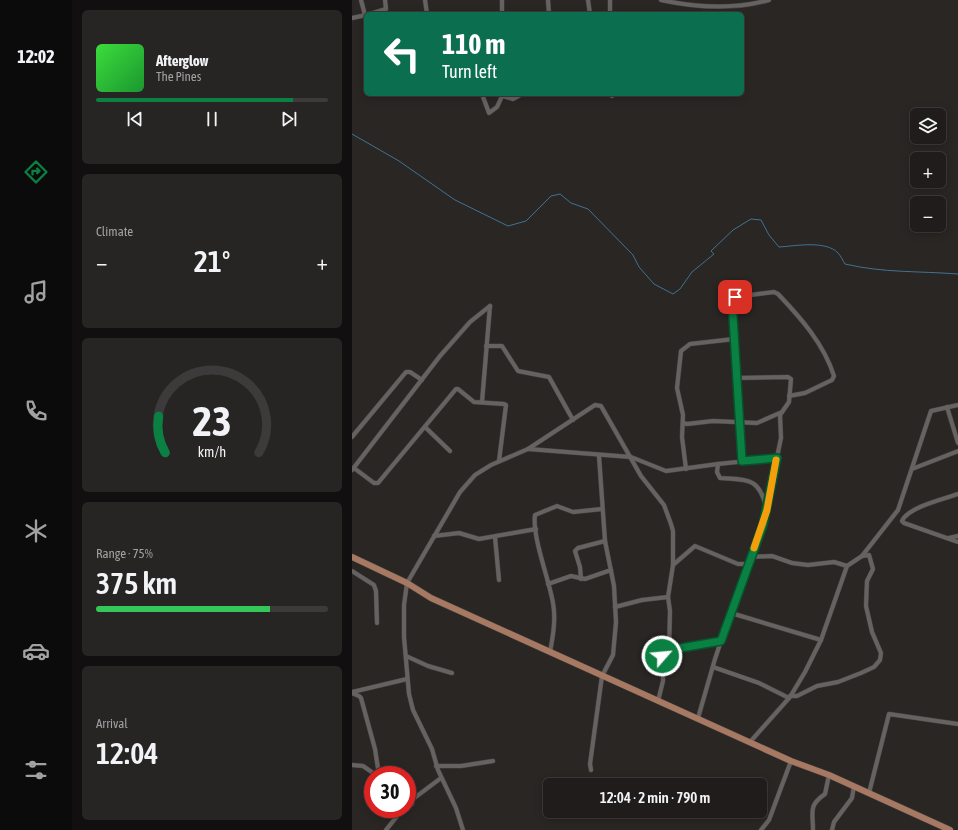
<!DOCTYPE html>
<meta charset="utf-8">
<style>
:root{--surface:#1f1c1b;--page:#272524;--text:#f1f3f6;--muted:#a1a1a3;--line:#3c3a3a;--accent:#0b8043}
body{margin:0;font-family:"Asap Condensed",sans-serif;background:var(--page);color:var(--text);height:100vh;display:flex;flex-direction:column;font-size:15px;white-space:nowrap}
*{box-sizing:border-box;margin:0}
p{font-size:13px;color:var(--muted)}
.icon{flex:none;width:22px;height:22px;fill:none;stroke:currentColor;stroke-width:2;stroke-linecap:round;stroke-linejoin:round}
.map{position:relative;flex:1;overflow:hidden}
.drawer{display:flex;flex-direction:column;gap:10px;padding:10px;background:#110f0f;width:280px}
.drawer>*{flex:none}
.top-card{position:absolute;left:12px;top:12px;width:380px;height:84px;border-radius:6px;box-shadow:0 2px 10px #0003,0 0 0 1px var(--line);background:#0b6e4f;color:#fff;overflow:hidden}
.fabs{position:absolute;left:558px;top:108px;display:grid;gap:8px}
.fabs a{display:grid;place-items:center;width:36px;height:36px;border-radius:6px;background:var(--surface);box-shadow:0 2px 10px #0003,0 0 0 1px var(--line);font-size:20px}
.speed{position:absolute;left:12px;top:766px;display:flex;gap:8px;font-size:20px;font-weight:700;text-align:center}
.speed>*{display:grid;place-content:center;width:52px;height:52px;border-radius:50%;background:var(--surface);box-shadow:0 2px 10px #0003,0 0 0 1px var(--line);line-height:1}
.speed .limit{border:6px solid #d22;background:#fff;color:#111}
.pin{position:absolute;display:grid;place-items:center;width:34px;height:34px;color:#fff;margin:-17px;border-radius:8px;box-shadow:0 2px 6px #0006}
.me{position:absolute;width:44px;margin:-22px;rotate:63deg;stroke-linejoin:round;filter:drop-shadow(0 0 3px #0008)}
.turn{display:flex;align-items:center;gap:14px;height:84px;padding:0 12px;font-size:18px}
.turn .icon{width:52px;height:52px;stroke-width:2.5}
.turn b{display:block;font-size:28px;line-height:34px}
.big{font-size:30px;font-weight:600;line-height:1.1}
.drawer .widget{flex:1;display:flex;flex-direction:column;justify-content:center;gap:6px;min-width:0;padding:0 14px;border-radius:6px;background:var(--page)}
.drawer .dial{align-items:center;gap:0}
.dial svg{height:104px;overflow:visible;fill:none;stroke:var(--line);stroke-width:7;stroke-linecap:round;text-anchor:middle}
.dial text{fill:var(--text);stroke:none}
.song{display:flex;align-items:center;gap:12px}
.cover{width:48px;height:48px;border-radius:6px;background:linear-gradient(135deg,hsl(120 70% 55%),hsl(130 70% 35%))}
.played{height:4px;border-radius:2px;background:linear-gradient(90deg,var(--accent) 85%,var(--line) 85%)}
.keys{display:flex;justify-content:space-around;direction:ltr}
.heat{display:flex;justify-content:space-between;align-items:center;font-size:22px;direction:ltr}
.charge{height:6px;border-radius:3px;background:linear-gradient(90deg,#34c759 75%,var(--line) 0)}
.trip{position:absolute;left:191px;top:778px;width:224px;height:40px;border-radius:6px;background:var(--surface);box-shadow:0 2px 10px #0003,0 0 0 1px var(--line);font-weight:600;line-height:40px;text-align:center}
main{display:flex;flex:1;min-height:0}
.dock{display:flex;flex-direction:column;width:72px;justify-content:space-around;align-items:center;background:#0c0b0b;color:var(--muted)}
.dock .icon{width:28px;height:28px}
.dock .selected{color:var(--accent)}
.dock b{font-size:18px;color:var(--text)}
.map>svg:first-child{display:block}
</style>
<main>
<nav class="dock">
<b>12:02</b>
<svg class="icon selected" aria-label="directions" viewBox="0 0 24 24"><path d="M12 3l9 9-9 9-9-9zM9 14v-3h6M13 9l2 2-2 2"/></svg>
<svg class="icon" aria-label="music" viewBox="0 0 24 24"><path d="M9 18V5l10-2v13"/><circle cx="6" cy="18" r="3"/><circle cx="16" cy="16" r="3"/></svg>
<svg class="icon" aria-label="phone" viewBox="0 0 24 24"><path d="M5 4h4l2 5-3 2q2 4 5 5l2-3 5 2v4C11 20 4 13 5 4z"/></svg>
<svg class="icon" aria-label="climate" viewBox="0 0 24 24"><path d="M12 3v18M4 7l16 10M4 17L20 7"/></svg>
<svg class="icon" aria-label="car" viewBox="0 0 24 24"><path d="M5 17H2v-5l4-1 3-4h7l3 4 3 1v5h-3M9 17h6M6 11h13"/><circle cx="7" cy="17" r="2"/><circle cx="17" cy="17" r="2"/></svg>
<svg class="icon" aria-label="filters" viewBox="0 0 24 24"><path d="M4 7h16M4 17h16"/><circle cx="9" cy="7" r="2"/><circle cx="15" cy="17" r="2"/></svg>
</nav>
<section class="drawer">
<div class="widget">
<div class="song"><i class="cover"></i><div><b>Afterglow</b><p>The Pines</p></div></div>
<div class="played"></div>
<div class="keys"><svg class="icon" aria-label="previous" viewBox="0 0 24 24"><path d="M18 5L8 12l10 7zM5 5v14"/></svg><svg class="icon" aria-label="pause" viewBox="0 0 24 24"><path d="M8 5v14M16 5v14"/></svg><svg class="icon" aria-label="next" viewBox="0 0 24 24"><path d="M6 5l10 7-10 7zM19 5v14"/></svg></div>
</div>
<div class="widget"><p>Climate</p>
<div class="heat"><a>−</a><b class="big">21°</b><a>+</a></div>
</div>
<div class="widget dial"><svg viewBox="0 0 100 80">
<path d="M14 69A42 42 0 1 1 86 69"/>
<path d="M14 69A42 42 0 0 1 9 41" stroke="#0b8043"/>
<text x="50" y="56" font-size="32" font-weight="700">23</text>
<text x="50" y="72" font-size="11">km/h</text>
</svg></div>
<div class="widget"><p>Range · 75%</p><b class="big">375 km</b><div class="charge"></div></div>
<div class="widget"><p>Arrival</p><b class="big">12:04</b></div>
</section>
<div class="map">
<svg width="606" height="830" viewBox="0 0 606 830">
<rect width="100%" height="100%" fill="#292624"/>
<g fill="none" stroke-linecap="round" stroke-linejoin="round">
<path stroke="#407393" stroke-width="1" d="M0,134L47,161L103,200L156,226L174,221L199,196L208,194L219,203L236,209L281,255L287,267L302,284L321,294L328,289L340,272L362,254L359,251L381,230L399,219L409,220L417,235L427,247C443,246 474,240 486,253C489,256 491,261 493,264C531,273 568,271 606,274"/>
<defs>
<g id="minor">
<path d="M9,0L13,15"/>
<path d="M73,0L75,14"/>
<path d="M196,0L197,14"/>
<path d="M236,0L238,14"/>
<path d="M258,0V14"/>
<path d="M309,0C346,8 381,10 417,0"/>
<path d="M18,14L34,9L33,0"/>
<path d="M150,14V0"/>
<path d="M0,18L14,15"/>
<path d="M130,94L137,113L145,107L151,94"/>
<path d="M260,94V96"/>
<path d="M151,96L161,99L170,94"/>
<path d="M134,346H150L166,371L197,377L221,420"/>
<path d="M130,402L138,306"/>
<path d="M595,407L606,443"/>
<path d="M331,423L335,424L361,421L405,423L430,412"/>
<path d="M73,427L98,451"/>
<path d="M0,437L54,372H58L70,380"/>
<path d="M176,449L279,457L314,471L366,464L425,458"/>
<path d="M389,461L380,301L383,297L422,292L426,294C448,317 472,344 482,376L480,380L453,393L437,396"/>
<path d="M366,464L365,472L368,478C395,480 407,477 414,507"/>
<path d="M2,468L22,483H26L104,389H106L122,402L152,404L154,405L147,461"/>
<path d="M334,469L330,437L331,415L325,388L329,351L338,344L382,339"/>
<path d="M560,469L606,451"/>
<path d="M0,470L88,356L118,322L138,306"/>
<path d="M606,494C592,499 556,507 550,521L552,523L606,542"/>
<path d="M82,536L107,533L127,539L184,529"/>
<path d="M143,537L147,580"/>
<path d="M597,538L606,536"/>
<path d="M398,557L420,556L440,563L456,565L482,562L495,566"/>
<path d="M321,565L343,546L386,564H396"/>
<path d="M0,571L22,585L24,591L25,623"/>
<path d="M229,579L228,567L223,551L226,548L253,541"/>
<path d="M196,584L219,576L233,579L259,570"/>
<path d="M263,607L290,600L316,597"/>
<path d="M379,613L469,640"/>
<path d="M198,652C201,636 204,619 201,603C197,579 180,537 183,515L205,506L221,512L250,509"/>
<path d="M54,656L76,666L100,673"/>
<path d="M361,667L407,683L437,698"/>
<path d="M0,692L55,679"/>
<path d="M0,693L7,696L9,698L23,749L27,775"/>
<path d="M438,696H445L465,686L486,682L509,673L522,667L528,660L529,653L520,632L514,606L515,581L521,569L517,555L510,556"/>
<path d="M306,701L311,681V654L317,650L369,641"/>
<path d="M346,718L363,659L389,581L411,525L429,438L428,415L437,402L439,379L436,377L384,378"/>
<path d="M398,742L438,697L453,672L469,640L495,566L510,556L546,510L579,411L606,405"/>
<path d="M0,765L11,766L24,775"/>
<path d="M84,766H109L141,761"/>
<path d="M239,770L238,764L250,676L261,655L264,622L262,586L253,541L247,456"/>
<path d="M517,793L537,714L606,724"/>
<path d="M55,795L61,799"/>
<path d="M55,808L60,804L61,799L89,778"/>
<path d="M34,830L46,815L53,809"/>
<path d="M111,830L104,808L86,770L80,749L61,710L57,694L52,637V605L55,583L108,492L123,475L139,465L176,449L243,405L249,406L289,476L312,505L319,524L321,531V565L316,597L318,611L317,650"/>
<path d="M409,830L417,820L439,761"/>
<path d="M461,830C461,811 456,806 473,794L477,775"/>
<path d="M480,830L482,822L500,798L502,786"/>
</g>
<path id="primary" d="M0,557L55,583L79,598L439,761L477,775L598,830"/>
</defs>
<use href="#minor" stroke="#464341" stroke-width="5"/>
<use href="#primary" stroke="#464341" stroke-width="7"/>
<use href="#minor" stroke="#666261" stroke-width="4"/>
<use href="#primary" stroke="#a77862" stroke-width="6"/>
</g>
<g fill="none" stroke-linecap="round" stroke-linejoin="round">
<defs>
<path id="route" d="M310,656V654L317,650L369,641L411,525L425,458L390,461L380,301L383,297"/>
</defs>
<use href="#route" stroke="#07532c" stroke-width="10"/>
<use href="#route" stroke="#0b8043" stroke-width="7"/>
<path stroke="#f59e0b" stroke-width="7" d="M402,548L415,510L424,460"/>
</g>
</svg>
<div class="fabs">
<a><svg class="icon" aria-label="layers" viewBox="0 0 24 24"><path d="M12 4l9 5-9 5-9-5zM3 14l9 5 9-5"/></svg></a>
<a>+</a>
<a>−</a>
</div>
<div class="speed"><div class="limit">30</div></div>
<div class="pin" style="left:383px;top:297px;background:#d93025"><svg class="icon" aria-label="arrive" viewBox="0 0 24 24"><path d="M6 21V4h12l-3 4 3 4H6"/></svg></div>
<svg class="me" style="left:310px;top:656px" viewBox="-20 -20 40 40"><circle r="17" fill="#0b8043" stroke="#fff" stroke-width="3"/><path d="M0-11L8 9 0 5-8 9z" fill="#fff"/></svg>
<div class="trip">12:04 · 2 min · 790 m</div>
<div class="top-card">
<div class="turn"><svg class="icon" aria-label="left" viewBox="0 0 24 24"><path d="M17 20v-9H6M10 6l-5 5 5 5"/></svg><div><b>110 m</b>Turn left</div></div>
</div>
</div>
</main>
